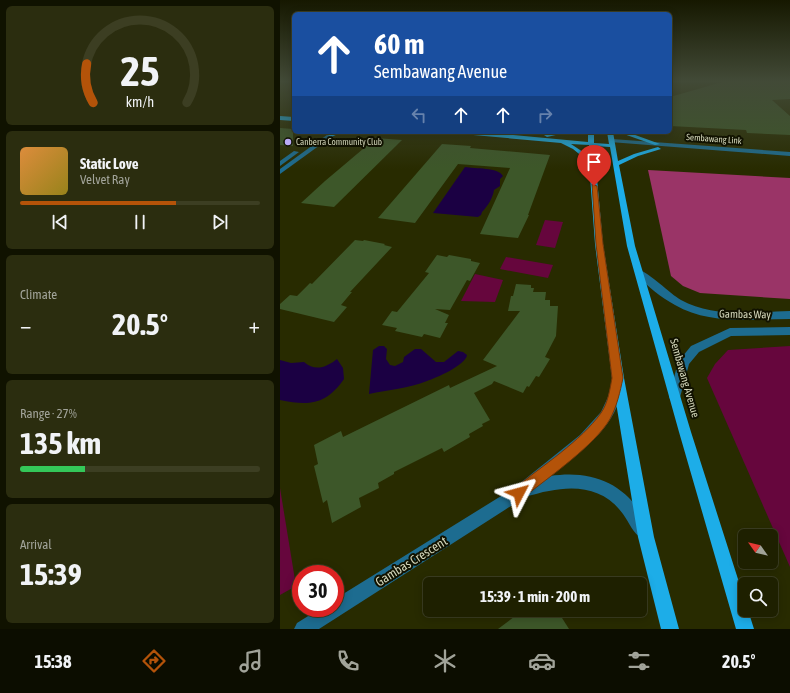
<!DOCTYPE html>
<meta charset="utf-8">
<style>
:root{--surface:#1e2000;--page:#2b2d0f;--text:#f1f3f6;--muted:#a1a399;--line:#3c3e22;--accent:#b45309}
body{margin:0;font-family:"Asap Condensed",sans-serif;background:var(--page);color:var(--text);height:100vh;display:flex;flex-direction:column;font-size:15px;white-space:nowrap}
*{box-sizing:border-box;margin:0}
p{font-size:13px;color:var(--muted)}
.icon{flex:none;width:22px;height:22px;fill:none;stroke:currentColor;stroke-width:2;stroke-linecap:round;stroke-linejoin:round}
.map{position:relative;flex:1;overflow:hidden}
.sheet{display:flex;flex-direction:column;gap:6px;padding:6px;background:#101200;width:280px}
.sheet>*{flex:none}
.banner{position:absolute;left:12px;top:12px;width:380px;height:122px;border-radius:6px;box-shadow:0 2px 10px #0003,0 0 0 1px var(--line);background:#1a4fa0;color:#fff;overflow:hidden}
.needle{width:26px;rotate:304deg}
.fabs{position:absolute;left:458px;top:529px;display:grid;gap:8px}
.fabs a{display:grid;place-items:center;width:40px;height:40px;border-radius:6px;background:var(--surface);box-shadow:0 2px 10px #0003,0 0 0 1px var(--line);font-size:20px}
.speed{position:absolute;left:12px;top:565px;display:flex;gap:8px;font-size:20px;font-weight:700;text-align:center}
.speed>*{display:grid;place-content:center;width:52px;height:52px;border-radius:50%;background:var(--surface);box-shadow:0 2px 10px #0003,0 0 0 1px var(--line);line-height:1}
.speed .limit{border:6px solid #d22;background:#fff;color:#111}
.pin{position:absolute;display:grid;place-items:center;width:34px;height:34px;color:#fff;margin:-41px -17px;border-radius:50% 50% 50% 0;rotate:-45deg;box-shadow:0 0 4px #0007}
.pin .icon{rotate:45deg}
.me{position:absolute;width:44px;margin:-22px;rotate:51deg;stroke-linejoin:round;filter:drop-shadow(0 0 3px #0008)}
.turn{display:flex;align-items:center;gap:14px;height:84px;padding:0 16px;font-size:18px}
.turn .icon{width:52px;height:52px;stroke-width:2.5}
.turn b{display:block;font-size:28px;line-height:34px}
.lanes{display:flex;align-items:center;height:38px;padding:0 16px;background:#0003;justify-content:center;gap:20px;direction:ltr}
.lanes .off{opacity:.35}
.big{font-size:30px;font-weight:700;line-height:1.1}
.sheet .card{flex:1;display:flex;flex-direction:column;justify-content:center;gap:6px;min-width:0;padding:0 14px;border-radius:6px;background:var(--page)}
.sheet .dial{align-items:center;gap:0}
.dial svg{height:104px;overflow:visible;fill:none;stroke:var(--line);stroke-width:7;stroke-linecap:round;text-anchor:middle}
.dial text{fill:var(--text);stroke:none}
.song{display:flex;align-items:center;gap:12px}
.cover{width:48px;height:48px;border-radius:6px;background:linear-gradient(135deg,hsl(30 70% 55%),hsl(50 70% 35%))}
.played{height:4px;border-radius:2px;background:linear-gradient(90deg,var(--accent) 65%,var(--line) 65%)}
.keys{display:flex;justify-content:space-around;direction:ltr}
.heat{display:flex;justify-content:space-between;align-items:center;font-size:22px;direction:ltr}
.charge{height:6px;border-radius:3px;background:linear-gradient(90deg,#34c759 27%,var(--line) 0)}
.trip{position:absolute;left:143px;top:577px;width:224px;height:40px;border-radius:6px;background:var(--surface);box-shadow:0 2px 10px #0003,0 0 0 1px var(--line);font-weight:700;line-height:40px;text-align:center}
.dock{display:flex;height:64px;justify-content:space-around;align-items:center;background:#0c0d00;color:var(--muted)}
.dock .icon{width:28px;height:28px}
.dock .selected{color:var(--accent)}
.dock b{font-size:18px;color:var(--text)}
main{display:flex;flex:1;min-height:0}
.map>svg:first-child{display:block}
</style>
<main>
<section class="sheet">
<div class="card dial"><svg viewBox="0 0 100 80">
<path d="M14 69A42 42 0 1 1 86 69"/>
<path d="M14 69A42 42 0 0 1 9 39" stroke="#b45309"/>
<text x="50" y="56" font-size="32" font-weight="700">25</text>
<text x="50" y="72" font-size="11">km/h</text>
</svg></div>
<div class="card">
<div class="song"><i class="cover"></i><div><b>Static Love</b><p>Velvet Ray</p></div></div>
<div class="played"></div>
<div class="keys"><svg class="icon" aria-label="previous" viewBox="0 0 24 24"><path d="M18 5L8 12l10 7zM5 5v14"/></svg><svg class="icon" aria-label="pause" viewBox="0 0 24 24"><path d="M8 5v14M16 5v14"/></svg><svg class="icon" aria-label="next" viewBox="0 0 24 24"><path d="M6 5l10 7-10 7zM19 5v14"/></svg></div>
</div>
<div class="card"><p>Climate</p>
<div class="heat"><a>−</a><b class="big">20.5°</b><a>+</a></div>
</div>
<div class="card"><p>Range · 27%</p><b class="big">135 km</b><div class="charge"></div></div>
<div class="card"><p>Arrival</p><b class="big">15:39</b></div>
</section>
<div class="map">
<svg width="510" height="629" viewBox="0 0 510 629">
<rect width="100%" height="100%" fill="#282b00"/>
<g fill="#66063d">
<path d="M265,220L283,222L275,248L256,245Z"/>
<path d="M226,257L273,265L268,278L220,269Z"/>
<path d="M195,274L223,280L215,302L181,301Z"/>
<path d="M510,346V567L427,378L435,364L448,350Z"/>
<path d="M0,488L16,586L0,595Z"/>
</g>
<path fill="#9a3467" d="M368,170L510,178V299L420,293L403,286L391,276Z"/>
<g fill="#1b0043">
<path d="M185,167C195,169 218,167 223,176L220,179V186L214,190C213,198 207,207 202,212L201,215L198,217L153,213Z"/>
<path d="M99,346H104L107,349L106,359L110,365L115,366L123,362L124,357L135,349H141L156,362H164L178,351L183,352L187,355C186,365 156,378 147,381C129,388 108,390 89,394L93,350Z"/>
<path d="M57,359L63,368L64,379C46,405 29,406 0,400V360L11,363L24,362C35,372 47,367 57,359Z"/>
</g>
<g fill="#3d5729">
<path d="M446,81H510V99L492,100L510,116V135L467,133L466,130L390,126V97Z"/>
<path d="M0,128L13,129V146L0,145Z"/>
<path d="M96,138L122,140L54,207L21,203L45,181Z"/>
<path d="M162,144L191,146L190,148L270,155L248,215H249L238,238L200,234L230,168L178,164L135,223L98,218Z"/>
<path d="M75,240L83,241L84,240L105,244L104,245L112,247L70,292H72L61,305L67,307L54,322L0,309V304L10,295L17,296L30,283L32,284Z"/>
<path d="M157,255L167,257L169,255L191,259V261L200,263L190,281L187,280L170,310L155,309L169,315L165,323H168L160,338L144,334L142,337L115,331L117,328L102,325L112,311L117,312L149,273L145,272Z"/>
<path d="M236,284L251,285V288H254L253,292H266L265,300H270V306H278L276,336L265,357L270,359L259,377L256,376L249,387L247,386L243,393L214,381L212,384L194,393L210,420L202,424L203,426L189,434L190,437L164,452L162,448L114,472V474L98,483L99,488L79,498L81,507L52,523L47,500L43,503L34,466L38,464L34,445L61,431L63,437L169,385L170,388L217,366L203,360L240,311H228L231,296H233Z"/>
<path d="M243,610H277L289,629H218Z"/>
</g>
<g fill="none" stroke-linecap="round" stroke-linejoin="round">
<g fill="#1d6c90" fill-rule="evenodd">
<path d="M51,132H58L0,174V169Z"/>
<path d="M332,139L510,152V156L330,142L329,141Z"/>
<path d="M14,151L19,152L0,166V161Z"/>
<path d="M359,270C370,273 389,293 401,300C433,318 475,312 510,311V319C472,319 429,325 395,305C380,297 368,286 356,275L355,273L356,271Z"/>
<path d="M510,327V335L451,336L419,352L409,364L399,401L395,402L391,401L389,397L398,362L411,346L450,328Z"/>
<path d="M337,377L341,378C343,383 342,388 341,393C334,430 297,454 270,476C316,469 351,486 370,530L367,535L362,538C353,534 349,522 343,514C325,489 298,485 269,491C261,492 253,495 245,497L39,629H14L17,623L41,608H55V599L234,488L300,435L321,412L328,397L333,378Z"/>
</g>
<g fill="#1dade8" fill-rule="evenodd">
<path d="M0,116L14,117V121L0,120Z"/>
<path d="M54,132H63L51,137L48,135Z"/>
<path d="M179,132H200L308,142V132H314V143L329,144L327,132H333L338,161L354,154L378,147L381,149L358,156L339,165L355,246L411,432L465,601V610H468L474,629H456L399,432L347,246L330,147L314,146L323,244L344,378L374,537L399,629H381L358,537L332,378L315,244L309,162L293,149L281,143L182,134ZM291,144L309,145V156Z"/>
<path d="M275,132H289L267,137L264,135Z"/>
<path d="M338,132H347L380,144L375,145Z"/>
</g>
</g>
<linearGradient id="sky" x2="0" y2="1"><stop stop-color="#161800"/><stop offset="0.48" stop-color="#424a37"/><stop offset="1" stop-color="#424a37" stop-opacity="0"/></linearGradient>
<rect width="510" height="169" fill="url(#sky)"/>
<path fill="#b45309" stroke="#753606" d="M312,184L317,186L323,244L343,378C340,392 337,406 330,419C315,445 269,477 244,497L239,499L235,497L233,493L235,488C262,466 301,441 321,413C328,403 330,389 332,378L316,244Z"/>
<circle fill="#baaaf6" stroke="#111200" stroke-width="1.5" cx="8" cy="142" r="4"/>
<g text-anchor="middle" stroke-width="4" stroke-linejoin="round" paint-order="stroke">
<g font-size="9" fill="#d4d7bb" stroke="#111200">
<text transform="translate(434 139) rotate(4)" y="3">Sembawang Link</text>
</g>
<g font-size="9" fill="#d4d7bb" stroke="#111200" text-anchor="start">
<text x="16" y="145">Canberra Community Club</text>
</g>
<g font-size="11" fill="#d4d7bb" stroke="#111200">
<text transform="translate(465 314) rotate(1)" y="4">Gambas Way</text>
<text transform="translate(405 378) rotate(74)" y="4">Sembawang Avenue</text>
</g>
<g font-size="13" fill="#d4d7bb" stroke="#111200">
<text transform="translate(131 561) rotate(-32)" y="5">Gambas Crescent</text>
</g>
</g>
</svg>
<div class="fabs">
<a><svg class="needle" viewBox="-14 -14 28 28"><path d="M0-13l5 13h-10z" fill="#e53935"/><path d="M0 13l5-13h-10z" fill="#a1a399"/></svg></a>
<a><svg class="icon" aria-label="search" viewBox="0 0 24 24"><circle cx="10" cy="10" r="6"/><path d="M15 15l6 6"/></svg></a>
</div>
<div class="speed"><div class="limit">30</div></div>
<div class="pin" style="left:314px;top:186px;background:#d93025"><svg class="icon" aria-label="arrive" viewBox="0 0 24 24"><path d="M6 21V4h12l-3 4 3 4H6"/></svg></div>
<svg class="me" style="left:239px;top:493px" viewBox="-20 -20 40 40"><path d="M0-17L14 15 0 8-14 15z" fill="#b45309" stroke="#fff" stroke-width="4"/></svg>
<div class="trip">15:39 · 1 min · 200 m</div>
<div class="banner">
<div class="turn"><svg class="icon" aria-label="ahead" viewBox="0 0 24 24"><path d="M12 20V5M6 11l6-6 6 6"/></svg><div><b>60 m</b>Sembawang Avenue</div></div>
<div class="lanes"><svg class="icon off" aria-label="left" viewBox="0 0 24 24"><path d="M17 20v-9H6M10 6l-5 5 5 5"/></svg><svg class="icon" aria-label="ahead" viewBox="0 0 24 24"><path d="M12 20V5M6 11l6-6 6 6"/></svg><svg class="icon" aria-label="ahead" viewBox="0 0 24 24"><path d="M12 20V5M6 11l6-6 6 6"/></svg><svg class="icon off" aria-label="right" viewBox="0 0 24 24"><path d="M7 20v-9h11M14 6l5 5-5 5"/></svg></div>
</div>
</div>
</main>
<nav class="dock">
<b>15:38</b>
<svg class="icon selected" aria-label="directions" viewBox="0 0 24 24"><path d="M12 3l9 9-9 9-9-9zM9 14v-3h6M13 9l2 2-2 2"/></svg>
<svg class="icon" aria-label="music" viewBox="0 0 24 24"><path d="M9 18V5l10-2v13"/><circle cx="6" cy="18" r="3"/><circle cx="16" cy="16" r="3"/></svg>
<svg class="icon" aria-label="phone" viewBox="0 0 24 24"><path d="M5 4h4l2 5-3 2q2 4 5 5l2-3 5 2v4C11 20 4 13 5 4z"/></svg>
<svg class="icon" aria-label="climate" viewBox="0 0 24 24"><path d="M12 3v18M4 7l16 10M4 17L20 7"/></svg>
<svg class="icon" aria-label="car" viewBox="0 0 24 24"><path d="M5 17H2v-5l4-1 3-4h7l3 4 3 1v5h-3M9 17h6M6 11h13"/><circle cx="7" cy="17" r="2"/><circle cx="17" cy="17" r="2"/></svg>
<svg class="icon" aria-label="filters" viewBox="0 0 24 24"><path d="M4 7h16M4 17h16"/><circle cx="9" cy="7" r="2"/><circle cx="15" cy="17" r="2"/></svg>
<b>20.5°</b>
</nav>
